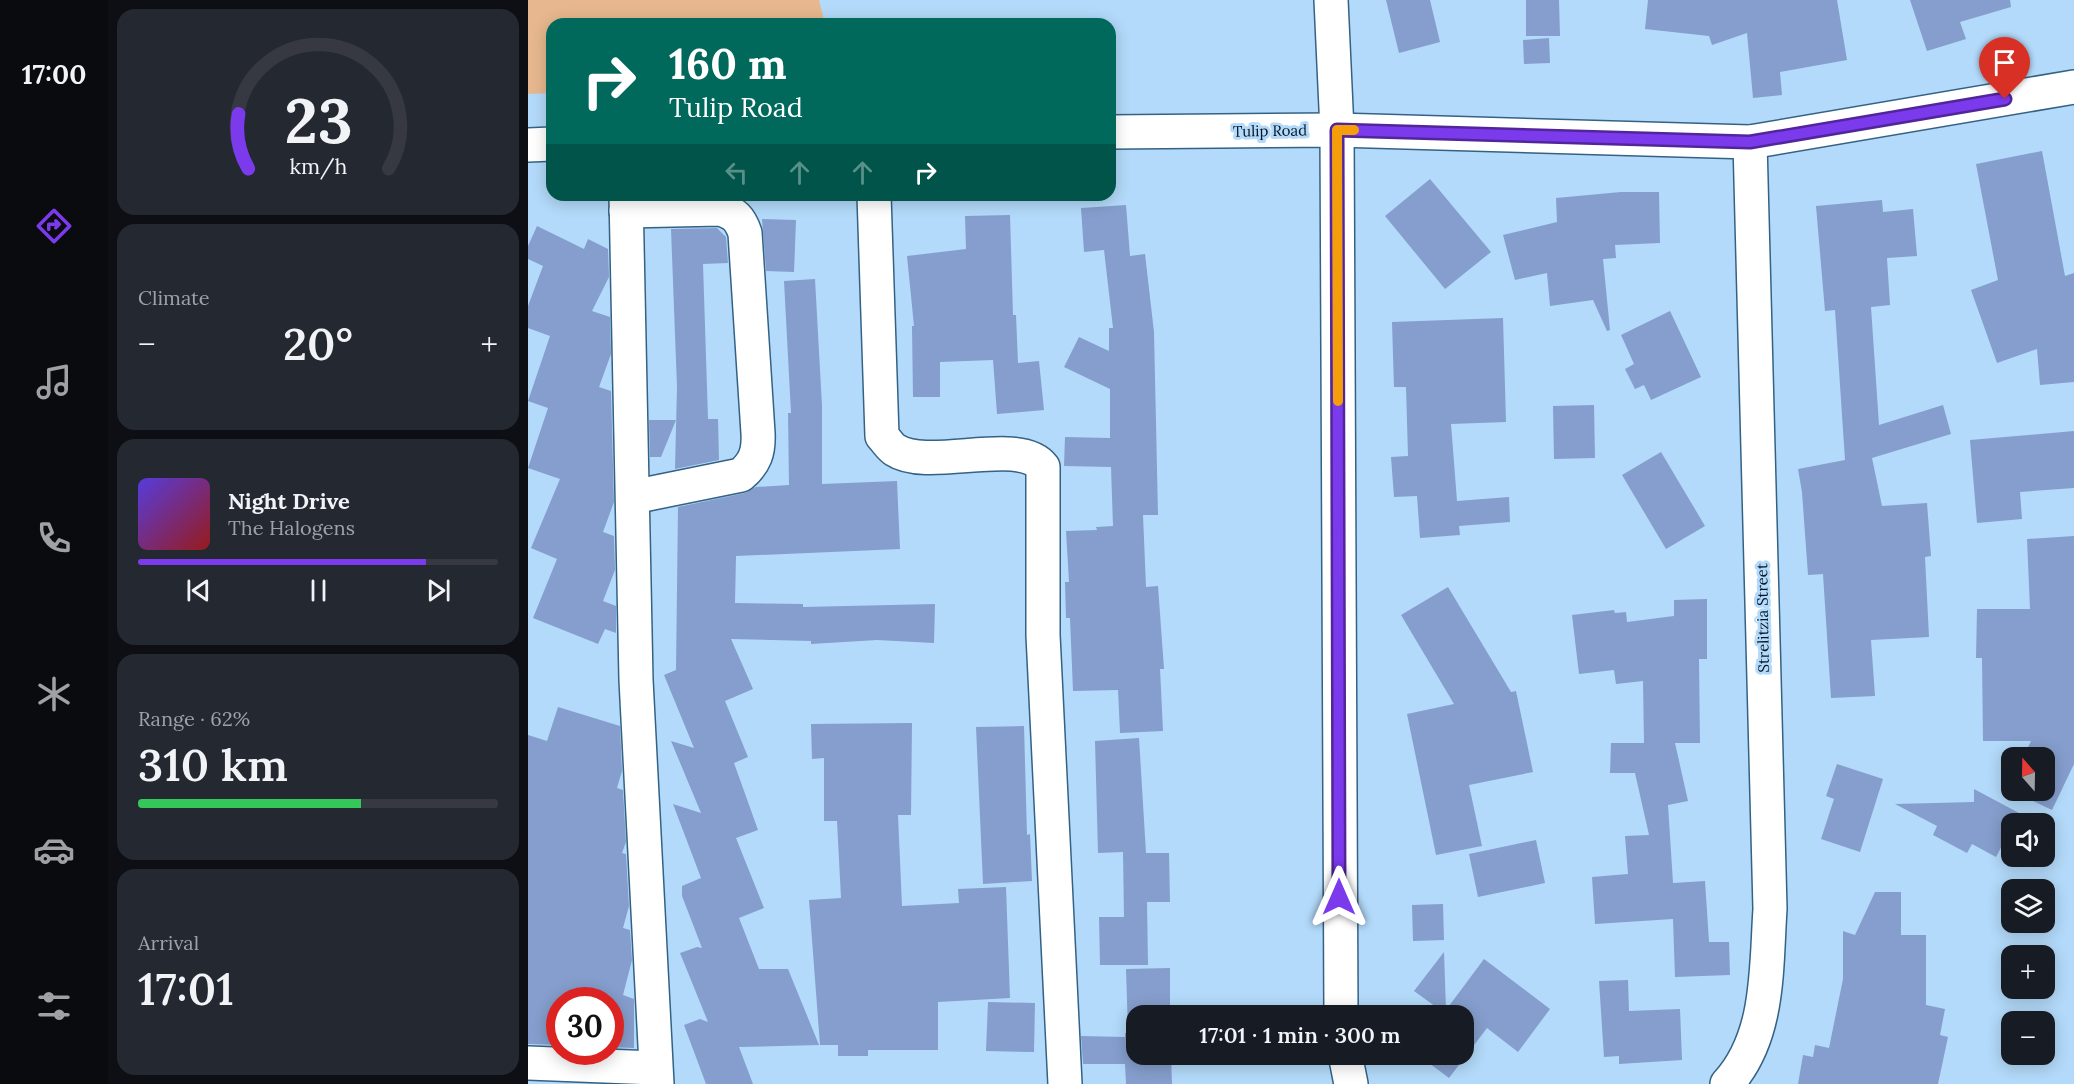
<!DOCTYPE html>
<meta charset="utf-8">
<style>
:root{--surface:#171b24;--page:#242831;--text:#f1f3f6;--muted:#9ea1a6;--line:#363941;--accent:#7c3aed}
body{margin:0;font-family:Lora,serif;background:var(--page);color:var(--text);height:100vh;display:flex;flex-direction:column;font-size:22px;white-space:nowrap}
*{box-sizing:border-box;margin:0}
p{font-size:20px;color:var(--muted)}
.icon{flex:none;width:33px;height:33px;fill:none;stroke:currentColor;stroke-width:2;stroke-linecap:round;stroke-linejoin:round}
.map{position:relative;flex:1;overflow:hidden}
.details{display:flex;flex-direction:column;gap:9px;padding:9px;background:#0d0f14;width:420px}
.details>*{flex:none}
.hud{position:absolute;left:18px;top:18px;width:570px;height:183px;border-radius:18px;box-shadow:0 3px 15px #0003;background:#00695c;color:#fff;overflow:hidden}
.needle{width:39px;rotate:340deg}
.buttons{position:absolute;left:1473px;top:747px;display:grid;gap:12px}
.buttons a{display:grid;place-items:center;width:54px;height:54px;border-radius:12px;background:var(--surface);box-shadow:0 3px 15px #0003;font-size:30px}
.speed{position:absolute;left:18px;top:987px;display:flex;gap:12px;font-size:30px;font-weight:700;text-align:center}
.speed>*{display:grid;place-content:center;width:78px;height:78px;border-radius:50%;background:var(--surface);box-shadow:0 3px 15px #0003;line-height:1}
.speed .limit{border:9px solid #d22;background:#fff;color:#111}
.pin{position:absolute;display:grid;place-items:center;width:51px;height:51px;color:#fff;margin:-62px -26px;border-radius:50% 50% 50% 0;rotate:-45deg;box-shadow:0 0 6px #0007}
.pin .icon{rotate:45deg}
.me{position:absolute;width:66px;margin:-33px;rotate:0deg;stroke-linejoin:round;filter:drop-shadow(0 0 4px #0008)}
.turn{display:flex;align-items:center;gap:21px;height:126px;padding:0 24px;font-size:27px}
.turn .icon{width:78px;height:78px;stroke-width:2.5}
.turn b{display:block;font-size:42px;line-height:51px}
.lanes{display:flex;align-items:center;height:57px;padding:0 24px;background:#0003;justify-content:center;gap:30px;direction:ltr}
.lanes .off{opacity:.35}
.big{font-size:45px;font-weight:600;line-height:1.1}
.details .tile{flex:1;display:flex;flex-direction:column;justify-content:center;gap:9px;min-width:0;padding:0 21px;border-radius:18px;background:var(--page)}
.details .dial{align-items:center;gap:0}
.dial svg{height:156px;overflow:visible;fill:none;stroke:var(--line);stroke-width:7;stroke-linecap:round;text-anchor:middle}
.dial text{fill:var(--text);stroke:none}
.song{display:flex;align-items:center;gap:18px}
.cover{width:72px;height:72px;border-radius:9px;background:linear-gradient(135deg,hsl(250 70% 55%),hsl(0 70% 35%))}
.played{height:6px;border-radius:3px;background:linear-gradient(90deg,var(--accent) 80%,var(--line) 80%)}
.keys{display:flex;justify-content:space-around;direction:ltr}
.heat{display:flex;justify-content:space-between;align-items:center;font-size:33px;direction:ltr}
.charge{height:9px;border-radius:4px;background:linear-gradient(90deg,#34c759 62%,var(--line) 0)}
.trip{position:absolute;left:598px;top:1005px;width:348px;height:60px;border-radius:18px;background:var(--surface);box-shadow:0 3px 15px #0003;font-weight:600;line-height:60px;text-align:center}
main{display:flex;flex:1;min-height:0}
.tab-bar{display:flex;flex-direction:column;width:108px;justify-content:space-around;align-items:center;background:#090b0e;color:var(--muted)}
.tab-bar .icon{width:42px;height:42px}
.tab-bar .current{color:var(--accent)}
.tab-bar b{font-size:27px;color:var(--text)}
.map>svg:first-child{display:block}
</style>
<main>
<nav class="tab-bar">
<b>17:00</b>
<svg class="icon current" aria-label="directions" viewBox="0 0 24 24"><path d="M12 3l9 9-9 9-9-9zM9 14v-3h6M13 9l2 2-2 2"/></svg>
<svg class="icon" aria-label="music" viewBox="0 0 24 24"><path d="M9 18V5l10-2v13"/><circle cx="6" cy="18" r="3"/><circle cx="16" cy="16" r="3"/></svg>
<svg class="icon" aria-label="phone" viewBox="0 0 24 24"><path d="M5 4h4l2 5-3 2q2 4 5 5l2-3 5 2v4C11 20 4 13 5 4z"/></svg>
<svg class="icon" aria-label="climate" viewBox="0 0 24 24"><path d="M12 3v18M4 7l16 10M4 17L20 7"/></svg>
<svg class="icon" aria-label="car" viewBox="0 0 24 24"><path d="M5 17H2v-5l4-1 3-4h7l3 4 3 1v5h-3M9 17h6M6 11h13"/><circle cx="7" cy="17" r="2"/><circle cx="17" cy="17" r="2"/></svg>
<svg class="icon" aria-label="filters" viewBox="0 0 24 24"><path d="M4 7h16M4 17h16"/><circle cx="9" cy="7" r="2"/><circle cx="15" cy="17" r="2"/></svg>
</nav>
<section class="details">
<div class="tile dial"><svg viewBox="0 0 100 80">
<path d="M14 69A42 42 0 1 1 86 69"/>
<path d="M14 69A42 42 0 0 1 9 41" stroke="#7c3aed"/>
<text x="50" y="56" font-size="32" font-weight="700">23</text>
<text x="50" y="72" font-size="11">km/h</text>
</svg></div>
<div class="tile"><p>Climate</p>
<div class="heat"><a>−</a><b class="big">20°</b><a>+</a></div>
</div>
<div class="tile">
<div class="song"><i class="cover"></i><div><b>Night Drive</b><p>The Halogens</p></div></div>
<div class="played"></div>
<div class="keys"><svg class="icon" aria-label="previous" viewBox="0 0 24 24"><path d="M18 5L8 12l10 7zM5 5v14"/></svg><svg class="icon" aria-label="pause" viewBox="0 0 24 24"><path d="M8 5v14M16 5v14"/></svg><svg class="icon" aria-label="next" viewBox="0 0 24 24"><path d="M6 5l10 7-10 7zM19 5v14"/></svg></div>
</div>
<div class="tile"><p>Range · 62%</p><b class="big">310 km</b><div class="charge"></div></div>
<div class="tile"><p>Arrival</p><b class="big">17:01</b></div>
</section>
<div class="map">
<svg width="1546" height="1084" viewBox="0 0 1546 1084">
<rect width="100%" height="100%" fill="#b3dafa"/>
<path fill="#e7b88f" d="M0,0H291L297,24H24V93L0,94Z"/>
<g fill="#859ecd">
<path d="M858,0H902L912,42L871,53Z"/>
<path d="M998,0H1031L1032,36H998Z"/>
<path d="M1120,0H1309L1319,60L1252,72L1254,95L1225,98L1219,33L1184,45L1181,36L1117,29Z"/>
<path d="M1382,0H1482L1483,7L1432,22L1438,39L1399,51Z"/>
<path d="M1021,38L1022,63L996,64L995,40Z"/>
<path d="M1514,151L1537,276L1546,273V382L1512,385L1509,349L1469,363L1443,290L1470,280L1448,164Z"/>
<path d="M902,179L963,252L917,289L857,216Z"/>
<path d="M1093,192H1131L1132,243L1087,245L1088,258L1075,259L1082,330L1079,331L1065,300L1022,306L1019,273L987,280L975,235L1029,222L1028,198Z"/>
<path d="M1354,200L1355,212L1385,209L1389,256L1359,258L1362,305L1343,307L1351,425L1415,405L1423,434L1344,458L1354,506L1399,503L1403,556L1397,557L1401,637L1343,640L1347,696L1303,698L1295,574L1280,575L1274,492L1270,469L1317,460L1307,310L1297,311L1288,206Z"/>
<path d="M598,205L602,256L617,254L626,332L630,515H615L618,587L630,586L636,669H632L635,731L592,733L590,690L545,691L542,618H538L537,582H541L538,531L569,530L568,527L585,526L583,467L536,466L537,437L582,438V389L536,367L551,337L581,351V328H585L576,250L556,252L553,208Z"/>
<path d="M482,215L485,315H488L490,363L511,361L516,410L469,414L465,360L412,362V397H385L384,326H386L379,256L438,249L437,216Z"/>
<path d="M234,219L268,220L266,272L238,271Z"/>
<path d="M9,226L56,249L60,239L80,249L81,277L64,311L82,317L83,354L71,387L83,391L86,502L75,532L86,536L87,570L75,601L88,606V633L77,629L70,644L5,618L29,559L3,548L32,479L0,468L20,408L0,401L22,336L0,328V306L15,266L0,259V246Z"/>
<path d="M189,228L198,237L200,263L175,264L180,419H190L191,460L147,469L149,387L143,229Z"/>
<path d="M287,279L294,406V484L369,481L372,549L208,556L207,603L275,604V607L407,604L406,643L349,640L283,644V641L203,639L225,689L197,701L220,757L206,763L230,830L208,838L236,908L211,918L231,969H260L291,1045L211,1047L225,1084H178L156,1025L172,1019L180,1022L152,953L169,947L174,948L154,896V886L173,878L145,804L173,813L143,741L166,748L136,675L148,670L150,507L217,493L228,487L261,485L260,413H263L256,281Z"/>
<path d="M1142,311L1173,377L1123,400L1116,385L1107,389L1097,369L1106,364L1093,335Z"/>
<path d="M975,318L978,422L923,424L929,501L981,497L982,522L931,526L932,535L892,538L889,496L866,497L863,457L880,456L878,387H866L864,322Z"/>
<path d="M1066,405L1067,458L1026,459L1025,406Z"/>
<path d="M121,420H148L133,457H122Z"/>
<path d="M1546,431V488L1492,492L1494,519L1449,523L1442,440Z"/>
<path d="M1133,452L1177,526L1138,549L1094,475Z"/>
<path d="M1546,536V764L1524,810L1480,789L1484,781V790H1516V758H1495L1503,741H1455L1454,658H1448L1449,609H1502L1499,539Z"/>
<path d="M920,587L983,692L988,691L1005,772L941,785L954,846L908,855L879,714L926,704L873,615Z"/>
<path d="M1179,599V659H1171L1172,743H1147L1160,801L1140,805L1145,883L1177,881L1181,942H1201L1202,975L1147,977L1145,919L1067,924L1064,877L1100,874L1097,836L1121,835L1107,773H1082L1083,743H1116L1115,681L1088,684L1086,670L1051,674L1044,615L1086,610L1087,613L1098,612L1099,622L1146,616V600Z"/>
<path d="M30,707L92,726L94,771L89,788L95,790L98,842L94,853L98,854L101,906L95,928L102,930L104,960L95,995L106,999V1048L82,1047V1000H32V1045L0,1044V735L19,741Z"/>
<path d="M384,723L383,815H370L374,906L431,903L430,889L478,887L482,998L410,1002V1050H340V1056H310V1045H292L281,900L313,898L309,821H296V758L284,759L283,724Z"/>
<path d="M496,726L499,835L502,834L504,881L455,884L448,727Z"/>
<path d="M611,738L618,853H641L642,902H619L620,965H572L571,917H596L595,852L570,853L567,741Z"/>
<path d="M1309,764L1355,779L1332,852L1293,839L1306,799L1298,796Z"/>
<path d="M1446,789L1491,813L1468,857L1444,844L1439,853L1405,835L1409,826L1367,804L1446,802Z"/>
<path d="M1008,840L1017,883L950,897L941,854Z"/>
<path d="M1347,892H1373V935H1398V1005L1417,1009L1412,1035L1420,1037L1410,1084H1270L1275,1055L1285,1057L1287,1045L1301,1048L1315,979V931L1327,935Z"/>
<path d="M915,904L916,940L885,941L884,905Z"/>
<path d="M916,952L918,1010L956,959L1022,1009L990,1052L959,1028L921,1078L889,1054H936V1016H912L915,1012L886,991Z"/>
<path d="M642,968V1016H609V1054H643L644,1084H598L597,1064H555L553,1036L597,1037V1033H600L598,969Z"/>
<path d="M1100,980L1101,1011L1152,1009L1154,1060L1091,1064V1056L1076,1057L1071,981Z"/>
<path d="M460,1002L507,1003L506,1052L458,1051Z"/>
</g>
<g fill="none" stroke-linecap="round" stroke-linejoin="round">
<defs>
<g id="minor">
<path d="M803,0L809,130L813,1016"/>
<path d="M582,132L809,130L1222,142L1546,87"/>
<path d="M0,145L24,144"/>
<path d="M98,195L108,680L129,1084"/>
<path d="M346,195L354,436C358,440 362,447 367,450C400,472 492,436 515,467V635L537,1084"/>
<path d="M98,211L192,209C207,213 212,219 217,233L230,433C231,452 227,463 213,475L105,497"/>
<path d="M817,1054L823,1084"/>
<path d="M0,1063L127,1068"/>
<path d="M1199,1084C1242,1037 1238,968 1242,909L1222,142"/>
</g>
</defs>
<use href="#minor" stroke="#346285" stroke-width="36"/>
<use href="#minor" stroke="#fff" stroke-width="33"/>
</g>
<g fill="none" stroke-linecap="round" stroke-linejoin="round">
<defs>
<path id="route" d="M811,897L809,130L1222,142L1477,99"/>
</defs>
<use href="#route" stroke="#51269a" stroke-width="15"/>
<use href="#route" stroke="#7c3aed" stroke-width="10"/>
<path stroke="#f59e0b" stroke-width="10" d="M810,401L809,130H826"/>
</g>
<g text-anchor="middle" stroke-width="6" stroke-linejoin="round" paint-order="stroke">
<g font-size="15" fill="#031523" stroke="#b3dafa">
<text transform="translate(742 131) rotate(-1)" y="5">Tulip Road</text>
<text transform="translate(1235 618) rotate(-91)" y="5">Strelitzia Street</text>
</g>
</g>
</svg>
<div class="buttons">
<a><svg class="needle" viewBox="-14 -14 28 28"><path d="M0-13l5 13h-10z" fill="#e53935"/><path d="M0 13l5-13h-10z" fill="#9ea1a6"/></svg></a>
<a><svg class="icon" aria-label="sound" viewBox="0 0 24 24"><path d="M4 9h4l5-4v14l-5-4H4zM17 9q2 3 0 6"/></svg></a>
<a><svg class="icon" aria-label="layers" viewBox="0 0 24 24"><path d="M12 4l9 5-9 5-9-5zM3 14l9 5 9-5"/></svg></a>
<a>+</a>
<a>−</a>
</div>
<div class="speed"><div class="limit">30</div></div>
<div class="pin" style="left:1477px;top:99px;background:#d93025"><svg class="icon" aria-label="arrive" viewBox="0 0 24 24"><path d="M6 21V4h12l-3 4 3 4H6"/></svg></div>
<svg class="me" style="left:811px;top:897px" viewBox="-20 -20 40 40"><path d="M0-17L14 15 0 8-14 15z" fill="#7c3aed" stroke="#fff" stroke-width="4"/></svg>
<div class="trip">17:01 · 1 min · 300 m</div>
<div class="hud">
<div class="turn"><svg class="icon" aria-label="right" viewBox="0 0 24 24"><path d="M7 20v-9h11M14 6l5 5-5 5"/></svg><div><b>160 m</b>Tulip Road</div></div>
<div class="lanes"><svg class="icon off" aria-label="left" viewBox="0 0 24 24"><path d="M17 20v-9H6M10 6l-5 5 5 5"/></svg><svg class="icon off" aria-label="ahead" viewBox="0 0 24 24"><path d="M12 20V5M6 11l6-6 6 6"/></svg><svg class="icon off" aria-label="ahead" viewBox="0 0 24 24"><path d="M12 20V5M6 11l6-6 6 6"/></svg><svg class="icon" aria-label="right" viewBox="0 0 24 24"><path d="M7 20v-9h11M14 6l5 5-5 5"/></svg></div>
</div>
</div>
</main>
